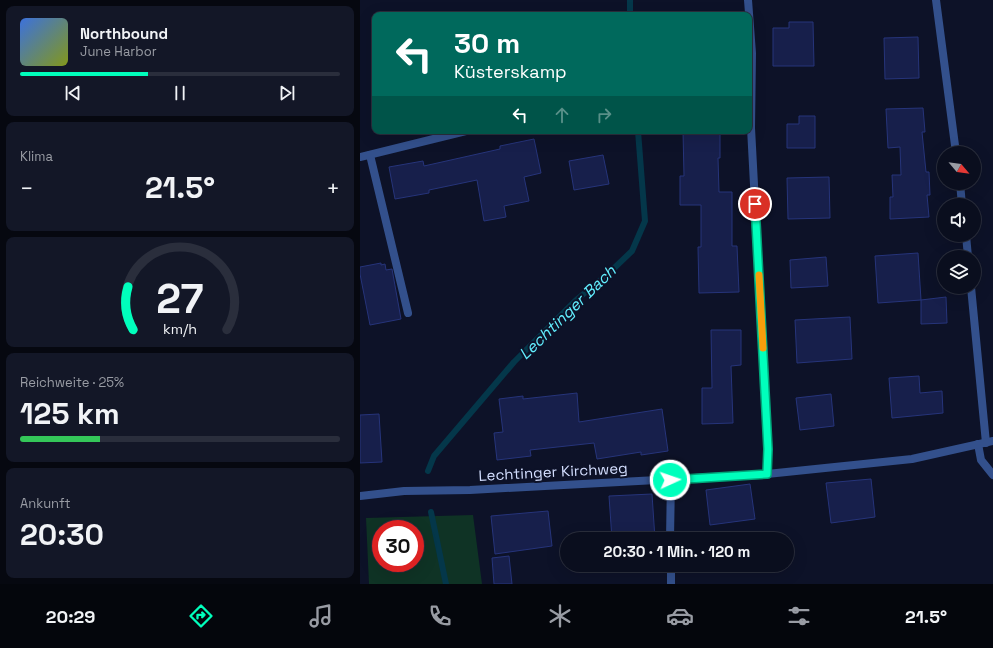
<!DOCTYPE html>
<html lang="de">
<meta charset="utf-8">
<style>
:root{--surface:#0a0e1e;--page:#131727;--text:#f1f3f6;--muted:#999ca4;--line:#2a2e3c;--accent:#00ffbc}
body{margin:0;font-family:"Space Grotesk",sans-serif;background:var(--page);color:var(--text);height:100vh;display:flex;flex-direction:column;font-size:15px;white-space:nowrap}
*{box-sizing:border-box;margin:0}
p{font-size:13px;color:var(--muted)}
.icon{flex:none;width:22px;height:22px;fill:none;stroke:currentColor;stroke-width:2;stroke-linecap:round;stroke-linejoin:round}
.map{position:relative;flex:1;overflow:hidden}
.details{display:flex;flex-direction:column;gap:6px;padding:6px;background:#060810;width:360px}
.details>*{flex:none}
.guide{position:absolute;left:12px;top:12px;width:380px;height:122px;border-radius:8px;box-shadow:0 4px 16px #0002,0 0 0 1px var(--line);background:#00695c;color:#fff;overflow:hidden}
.needle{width:26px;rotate:119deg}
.buttons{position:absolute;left:577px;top:146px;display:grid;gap:8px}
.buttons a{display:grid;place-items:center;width:44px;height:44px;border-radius:50%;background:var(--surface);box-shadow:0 4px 16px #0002,0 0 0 1px var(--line);font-size:20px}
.speed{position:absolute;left:12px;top:520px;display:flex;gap:8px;font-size:20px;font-weight:700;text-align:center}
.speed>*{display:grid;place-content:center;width:52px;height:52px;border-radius:50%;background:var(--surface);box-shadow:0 4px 16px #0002,0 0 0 1px var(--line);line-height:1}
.speed .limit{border:6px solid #d22;background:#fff;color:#111}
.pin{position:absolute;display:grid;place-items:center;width:34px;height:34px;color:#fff;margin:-17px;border:2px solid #fff;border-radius:50%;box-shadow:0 1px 4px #0007}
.me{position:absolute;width:44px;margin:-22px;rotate:87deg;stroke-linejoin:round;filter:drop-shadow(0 0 3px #0008)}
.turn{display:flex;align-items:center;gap:14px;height:84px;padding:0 16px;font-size:18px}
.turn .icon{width:52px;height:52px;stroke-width:2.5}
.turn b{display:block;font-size:28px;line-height:34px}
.lanes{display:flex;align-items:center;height:38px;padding:0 16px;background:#0003;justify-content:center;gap:20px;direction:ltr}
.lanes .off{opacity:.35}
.big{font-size:30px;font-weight:600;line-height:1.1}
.details .widget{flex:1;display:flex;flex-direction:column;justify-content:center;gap:6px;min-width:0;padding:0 14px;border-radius:8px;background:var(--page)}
.details .dial{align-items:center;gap:0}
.dial svg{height:104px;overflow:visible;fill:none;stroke:var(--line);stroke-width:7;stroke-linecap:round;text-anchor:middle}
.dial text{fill:var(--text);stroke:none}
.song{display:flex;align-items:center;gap:12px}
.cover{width:48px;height:48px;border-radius:6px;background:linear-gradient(135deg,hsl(220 70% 55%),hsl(70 70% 35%))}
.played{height:4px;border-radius:2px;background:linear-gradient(90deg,var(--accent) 40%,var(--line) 40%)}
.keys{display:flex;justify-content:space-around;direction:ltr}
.heat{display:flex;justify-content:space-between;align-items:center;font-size:22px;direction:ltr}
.charge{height:6px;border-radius:3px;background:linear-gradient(90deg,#34c759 25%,var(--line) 0)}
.trip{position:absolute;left:200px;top:532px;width:234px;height:40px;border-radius:20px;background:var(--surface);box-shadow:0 4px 16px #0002,0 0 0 1px var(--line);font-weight:600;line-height:40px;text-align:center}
.dock{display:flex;height:64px;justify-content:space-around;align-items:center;background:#04060c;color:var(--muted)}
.dock .icon{width:28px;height:28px}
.dock .on{color:var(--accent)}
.dock b{font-size:18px;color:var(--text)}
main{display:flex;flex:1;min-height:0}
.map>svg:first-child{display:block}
</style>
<main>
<section class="details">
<div class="widget">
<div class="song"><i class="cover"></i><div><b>Northbound</b><p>June Harbor</p></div></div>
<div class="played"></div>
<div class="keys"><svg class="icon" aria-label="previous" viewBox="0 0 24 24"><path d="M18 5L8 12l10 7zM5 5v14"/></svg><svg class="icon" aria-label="pause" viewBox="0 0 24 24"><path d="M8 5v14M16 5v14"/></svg><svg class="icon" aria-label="next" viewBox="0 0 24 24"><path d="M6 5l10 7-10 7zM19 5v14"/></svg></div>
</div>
<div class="widget"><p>Klima</p>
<div class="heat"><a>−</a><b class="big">21.5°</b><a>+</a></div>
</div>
<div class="widget dial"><svg viewBox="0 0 100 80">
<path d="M14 69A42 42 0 1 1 86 69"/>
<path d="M14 69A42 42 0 0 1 10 36" stroke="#00ffbc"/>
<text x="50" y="56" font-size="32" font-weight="700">27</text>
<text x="50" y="72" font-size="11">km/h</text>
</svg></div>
<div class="widget"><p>Reichweite · 25%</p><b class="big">125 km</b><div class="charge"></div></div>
<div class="widget"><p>Ankunft</p><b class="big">20:30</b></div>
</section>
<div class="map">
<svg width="633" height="584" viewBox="0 0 633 584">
<rect width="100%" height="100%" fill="#0d1228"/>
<path fill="#0f3325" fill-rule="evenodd" d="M113,515L122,584H9L6,518ZM21,529H55V563H21Z"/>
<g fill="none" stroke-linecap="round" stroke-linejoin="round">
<g stroke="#04374a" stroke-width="6">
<path d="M270,0V15"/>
<path d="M68,471L74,456L154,362L215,301L249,273L272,251L285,221L278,131"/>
<path d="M71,512L86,584"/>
</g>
</g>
<g fill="#171f4b" stroke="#26347a">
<path d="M429,22H453L454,66H413V28H429Z"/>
<path d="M558,37L559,78L525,79L524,38Z"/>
<path d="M563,108L565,132H562L566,172H569L570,195H567L569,217L530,219V197H533L532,175H541L540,147L528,148L526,109Z"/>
<path d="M439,116H455V148H427V124H439Z"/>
<path d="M323,131H360V158H358L359,192H372V246H377L379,292L339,293L338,247H341V205H320V176H324Z"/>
<path d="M174,139L181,173L164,177L169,201L144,206L146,217L124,221L117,180L69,190V193L35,199L29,167L63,161L64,166L140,149V146Z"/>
<path d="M243,155L249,184L214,190L209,161Z"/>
<path d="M469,177L470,218L428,219L427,178Z"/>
<path d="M558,253L561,300L518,303L515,256Z"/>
<path d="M466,257L468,286L431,288L430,260Z"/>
<path d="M21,263V265L25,264L26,270L32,269L41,319L10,325L0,274V267Z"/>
<path d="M586,297L587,323L561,324V300Z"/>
<path d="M490,317L492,359L437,363L435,320Z"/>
<path d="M351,330H381V365L371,366L373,423L342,424V388H352Z"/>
<path d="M559,376L560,393L582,391L583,413L532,418L529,378Z"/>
<path d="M217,393L219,422L302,409L308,451L281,455V452L237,459L234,443L170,450L171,456L137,460L134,433L143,432L139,399L163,396V399Z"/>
<path d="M471,394L474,426L440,430L436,398Z"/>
<path d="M19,414L22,462L0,463V415Z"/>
<path d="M511,479L515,517L471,523L466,483Z"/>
<path d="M390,484L395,519L350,525L346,490Z"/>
<path d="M292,494L295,539H252L249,496Z"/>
<path d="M188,511L192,546L135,554L131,516Z"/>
<path d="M149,556L152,584H134L132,558Z"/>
</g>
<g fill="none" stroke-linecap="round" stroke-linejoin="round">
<g stroke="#33508c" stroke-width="8">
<path d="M10,155L48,313"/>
<path d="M618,444L621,460L633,475"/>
</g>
<g stroke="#33508c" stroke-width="8">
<path d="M388,0L392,53L391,128L408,449L407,474"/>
<path d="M576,0L596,153"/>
<path d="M0,157L106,131"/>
<path d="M600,183L602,205"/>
<path d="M606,235L608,257"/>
<path d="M611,287L626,443"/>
<path d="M0,496L44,491L110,490L407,474L552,459L633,441"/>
<path d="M310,539L311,479"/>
<path d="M311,565V584"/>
</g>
</g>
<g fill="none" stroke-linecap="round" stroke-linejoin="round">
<defs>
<path id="route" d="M310,480L407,474L408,449L395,204"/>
</defs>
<use href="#route" stroke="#00a67a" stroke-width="10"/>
<use href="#route" stroke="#00ffbc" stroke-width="7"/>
<path stroke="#f59e0b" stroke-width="7" d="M399,275L403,348"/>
</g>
<g text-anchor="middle" stroke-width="4" stroke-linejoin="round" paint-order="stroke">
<g font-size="15" fill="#d4dfff" stroke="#0d1228">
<text transform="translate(193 472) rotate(-3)" y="5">Lechtinger Kirchweg</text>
</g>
<g font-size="16" font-style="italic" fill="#62efff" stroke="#0d1228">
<text transform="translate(207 312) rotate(-44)" y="6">Lechtinger Bach</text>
</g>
</g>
</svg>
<div class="buttons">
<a><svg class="needle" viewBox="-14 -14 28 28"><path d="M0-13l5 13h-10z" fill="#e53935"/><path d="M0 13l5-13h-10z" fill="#999ca4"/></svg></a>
<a><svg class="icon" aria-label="sound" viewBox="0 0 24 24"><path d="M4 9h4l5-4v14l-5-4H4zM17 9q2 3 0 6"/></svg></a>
<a><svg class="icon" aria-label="layers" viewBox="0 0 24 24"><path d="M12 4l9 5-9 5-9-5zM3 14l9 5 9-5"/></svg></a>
</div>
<div class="speed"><div class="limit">30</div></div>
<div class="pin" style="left:395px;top:204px;background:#d93025"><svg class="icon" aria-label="arrive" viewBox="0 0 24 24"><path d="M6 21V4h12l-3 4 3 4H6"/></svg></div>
<svg class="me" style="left:310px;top:480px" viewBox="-20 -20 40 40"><circle r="17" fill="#00ffbc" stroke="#fff" stroke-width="3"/><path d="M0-11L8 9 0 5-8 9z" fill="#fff"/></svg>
<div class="trip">20:30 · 1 Min. · 120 m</div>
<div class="guide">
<div class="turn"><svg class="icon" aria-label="left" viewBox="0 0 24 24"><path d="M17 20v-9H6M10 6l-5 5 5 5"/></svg><div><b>30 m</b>Küsterskamp</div></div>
<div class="lanes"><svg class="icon" aria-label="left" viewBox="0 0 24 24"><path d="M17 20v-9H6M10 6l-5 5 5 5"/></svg><svg class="icon off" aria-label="ahead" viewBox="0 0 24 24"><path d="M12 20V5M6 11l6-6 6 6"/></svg><svg class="icon off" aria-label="right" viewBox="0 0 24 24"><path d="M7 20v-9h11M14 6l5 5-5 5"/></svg></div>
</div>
</div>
</main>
<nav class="dock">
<b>20:29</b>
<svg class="icon on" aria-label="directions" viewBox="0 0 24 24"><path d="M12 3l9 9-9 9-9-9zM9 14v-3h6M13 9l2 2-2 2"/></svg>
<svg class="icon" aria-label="music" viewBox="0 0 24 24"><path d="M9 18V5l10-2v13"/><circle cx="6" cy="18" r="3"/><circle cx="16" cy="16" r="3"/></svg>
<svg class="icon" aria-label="phone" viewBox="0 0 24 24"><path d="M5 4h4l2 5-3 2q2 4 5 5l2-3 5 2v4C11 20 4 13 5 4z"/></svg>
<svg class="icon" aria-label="climate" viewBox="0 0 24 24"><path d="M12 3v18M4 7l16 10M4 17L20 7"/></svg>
<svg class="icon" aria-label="car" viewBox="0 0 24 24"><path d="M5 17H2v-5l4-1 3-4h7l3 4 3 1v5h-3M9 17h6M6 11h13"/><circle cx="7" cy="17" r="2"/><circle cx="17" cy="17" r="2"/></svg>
<svg class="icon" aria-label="filters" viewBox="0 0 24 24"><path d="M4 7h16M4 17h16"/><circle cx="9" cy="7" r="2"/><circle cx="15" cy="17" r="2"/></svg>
<b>21.5°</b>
</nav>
